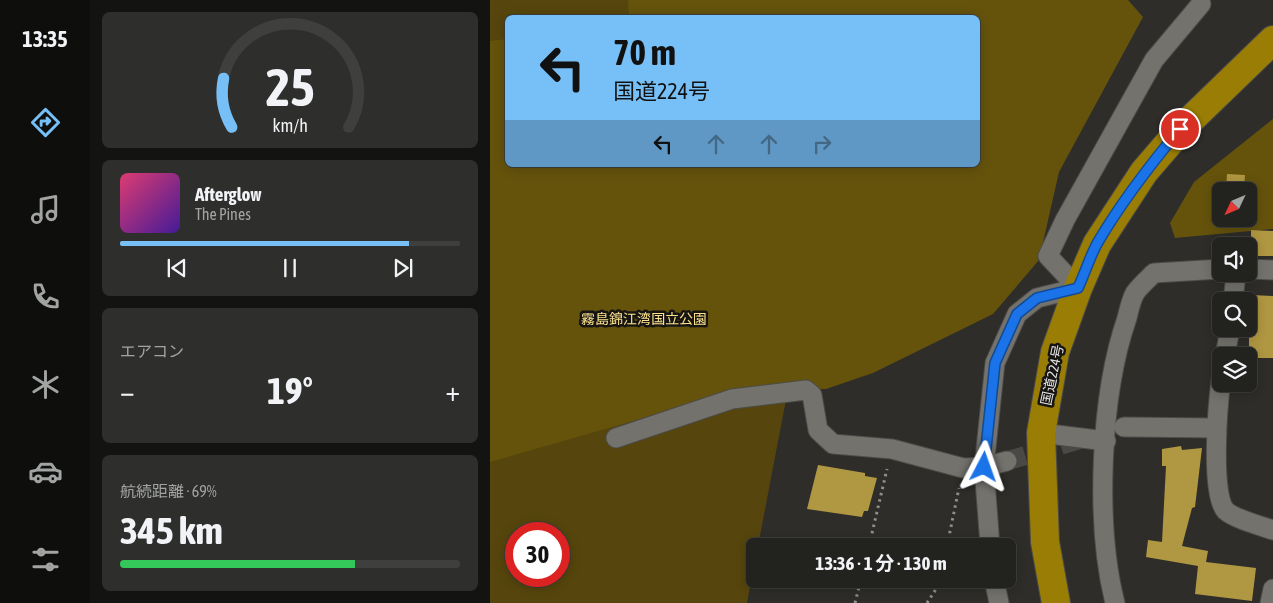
<!DOCTYPE html>
<html lang="ja">
<meta charset="utf-8">
<style>
:root{--surface:#22221f;--page:#2e2f2c;--text:#f1f3f6;--muted:#a2a4a4;--line:#3f3f3d;--accent:#77bff7}
body{margin:0;font-family:"Asap Condensed","Noto Sans JP",sans-serif;background:var(--page);color:var(--text);height:100vh;display:flex;flex-direction:column;font-size:19px;white-space:nowrap}
*{box-sizing:border-box;margin:0}
p{font-size:16px;color:var(--muted)}
.icon{flex:none;width:28px;height:28px;fill:none;stroke:currentColor;stroke-width:2;stroke-linecap:round;stroke-linejoin:round}
.map{position:relative;flex:1;overflow:hidden}
.panel{display:flex;flex-direction:column;gap:12px;padding:12px;background:#131311;width:400px}
.panel>*{flex:none}
.guide{position:absolute;left:15px;top:15px;width:475px;height:152px;border-radius:8px;box-shadow:0 2px 12px #0003,0 0 0 1px var(--line);background:#77bff7;color:#111;overflow:hidden}
.needle{width:32px;rotate:226deg}
.fabs{position:absolute;left:722px;top:182px;display:grid;gap:10px}
.fabs a{display:grid;place-items:center;width:45px;height:45px;border-radius:8px;background:var(--surface);box-shadow:0 2px 12px #0003,0 0 0 1px var(--line);font-size:25px}
.speed{position:absolute;left:15px;top:522px;display:flex;gap:10px;font-size:25px;font-weight:700;text-align:center}
.speed>*{display:grid;place-content:center;width:65px;height:65px;border-radius:50%;background:var(--surface);box-shadow:0 2px 12px #0003,0 0 0 1px var(--line);line-height:1}
.speed .limit{border:8px solid #d22;background:#fff;color:#111}
.pin{position:absolute;display:grid;place-items:center;width:42px;height:42px;color:#fff;margin:-21px;border:2px solid #fff;border-radius:50%;box-shadow:0 1px 5px #0007}
.me{position:absolute;width:55px;margin:-28px;rotate:4deg;stroke-linejoin:round;filter:drop-shadow(0 0 4px #0008)}
.turn{display:flex;align-items:center;gap:18px;height:105px;padding:0 25px;font-size:22px}
.turn .icon{width:65px;height:65px;stroke-width:2.5}
.turn b{display:block;font-size:35px;line-height:42px}
.lanes{display:flex;align-items:center;height:48px;padding:0 25px;background:#0003;justify-content:center;gap:25px;direction:ltr}
.lanes .off{opacity:.35}
.big{font-size:38px;font-weight:700;line-height:1.1}
.panel .tile{flex:1;display:flex;flex-direction:column;justify-content:center;gap:8px;min-width:0;padding:0 18px;border-radius:8px;background:var(--page)}
.panel .dial{align-items:center;gap:0}
.dial svg{height:130px;overflow:visible;fill:none;stroke:var(--line);stroke-width:7;stroke-linecap:round;text-anchor:middle}
.dial text{fill:var(--text);stroke:none}
.song{display:flex;align-items:center;gap:15px}
.cover{width:60px;height:60px;border-radius:8px;background:linear-gradient(135deg,hsl(340 70% 55%),hsl(260 70% 35%))}
.played{height:5px;border-radius:2px;background:linear-gradient(90deg,var(--accent) 85%,var(--line) 85%)}
.keys{display:flex;justify-content:space-around;direction:ltr}
.heat{display:flex;justify-content:space-between;align-items:center;font-size:28px;direction:ltr}
.charge{height:8px;border-radius:4px;background:linear-gradient(90deg,#34c759 69%,var(--line) 0)}
.trip{position:absolute;left:256px;top:538px;width:270px;height:50px;border-radius:8px;background:var(--surface);box-shadow:0 2px 12px #0003,0 0 0 1px var(--line);font-weight:700;line-height:50px;text-align:center}
main{display:flex;flex:1;min-height:0}
.dock{display:flex;flex-direction:column;width:90px;justify-content:space-around;align-items:center;background:#0e0e0c;color:var(--muted)}
.dock .icon{width:35px;height:35px}
.dock .current{color:var(--accent)}
.dock b{font-size:22px;color:var(--text)}
.map>svg:first-child{display:block}
</style>
<main>
<nav class="dock">
<b>13:35</b>
<svg class="icon current" aria-label="directions" viewBox="0 0 24 24"><path d="M12 3l9 9-9 9-9-9zM9 14v-3h6M13 9l2 2-2 2"/></svg>
<svg class="icon" aria-label="music" viewBox="0 0 24 24"><path d="M9 18V5l10-2v13"/><circle cx="6" cy="18" r="3"/><circle cx="16" cy="16" r="3"/></svg>
<svg class="icon" aria-label="phone" viewBox="0 0 24 24"><path d="M5 4h4l2 5-3 2q2 4 5 5l2-3 5 2v4C11 20 4 13 5 4z"/></svg>
<svg class="icon" aria-label="climate" viewBox="0 0 24 24"><path d="M12 3v18M4 7l16 10M4 17L20 7"/></svg>
<svg class="icon" aria-label="car" viewBox="0 0 24 24"><path d="M5 17H2v-5l4-1 3-4h7l3 4 3 1v5h-3M9 17h6M6 11h13"/><circle cx="7" cy="17" r="2"/><circle cx="17" cy="17" r="2"/></svg>
<svg class="icon" aria-label="filters" viewBox="0 0 24 24"><path d="M4 7h16M4 17h16"/><circle cx="9" cy="7" r="2"/><circle cx="15" cy="17" r="2"/></svg>
</nav>
<section class="panel">
<div class="tile dial"><svg viewBox="0 0 100 80">
<path d="M14 69A42 42 0 1 1 86 69"/>
<path d="M14 69A42 42 0 0 1 9 39" stroke="#77bff7"/>
<text x="50" y="56" font-size="32" font-weight="700">25</text>
<text x="50" y="72" font-size="11">km/h</text>
</svg></div>
<div class="tile">
<div class="song"><i class="cover"></i><div><b>Afterglow</b><p>The Pines</p></div></div>
<div class="played"></div>
<div class="keys"><svg class="icon" aria-label="previous" viewBox="0 0 24 24"><path d="M18 5L8 12l10 7zM5 5v14"/></svg><svg class="icon" aria-label="pause" viewBox="0 0 24 24"><path d="M8 5v14M16 5v14"/></svg><svg class="icon" aria-label="next" viewBox="0 0 24 24"><path d="M6 5l10 7-10 7zM19 5v14"/></svg></div>
</div>
<div class="tile"><p>エアコン</p>
<div class="heat"><a>−</a><b class="big">19°</b><a>+</a></div>
</div>
<div class="tile"><p>航続距離 · 69%</p><b class="big">345 km</b><div class="charge"></div></div>
</section>
<div class="map">
<svg width="783" height="603" viewBox="0 0 783 603">
<rect width="100%" height="100%" fill="#2e2d29"/>
<path fill="#56460d" fill-rule="evenodd" d="M0,0H419L407,18H18V165H341L268,546H265V561L257,603H0ZM26,534H69V576H26Z"/>
<g fill="#65530c" fill-rule="evenodd">
<path d="M138,0H638L653,17L569,172L549,260L503,314L383,373L336,389H255L0,462V41L17,39L18,165H488V18L139,17Z"/>
<path d="M783,119V229L685,238L680,223L704,182ZM731,191H759V219H731Z"/>
</g>
<g fill="#b09742">
<path d="M737,174L755,175L754,191H736Z"/>
<path d="M761,230L783,231V256H761Z"/>
<path d="M762,295L783,296V358H759V305H762Z"/>
<path d="M691,446L692,450L712,448L705,507L702,508L692,546L718,551L716,562L766,568L762,601L705,594L708,566L656,557L658,540L672,542L676,466H672V449Z"/>
<path d="M328,465L375,473V476L387,478L378,511H374L372,517L317,509Z"/>
</g>
<g fill="none" stroke-linecap="round" stroke-linejoin="round">
<path stroke="#4a4945" stroke-width="19" stroke-dasharray="19 9" stroke-linecap="butt" d="M517,461L595,438"/>
<defs>
<g id="street">
<path d="M759,269L783,270"/>
<path d="M743,301L746,274"/>
<path d="M735,356L740,329"/>
<path d="M731,380C728,403 720,496 736,511C745,519 771,526 783,530"/>
<path d="M634,427L726,428"/>
<path d="M551,433L616,441"/>
<path d="M126,438L242,399L316,390L322,395L328,430L343,444L402,449L473,468L494,467L517,461"/>
<path d="M500,546L494,467L505,363L527,314L547,298L588,288L558,256L575,220L664,60L711,4"/>
<path d="M504,579L509,603"/>
<path d="M625,603C605,524 610,396 637,318C639,310 641,300 645,293C650,286 658,279 664,273L731,269"/>
<path d="M780,603L783,589"/>
</g>
<path id="highway" d="M566,603L555,542L551,433L565,352L588,288L607,244L654,172L691,129L783,40"/>
</defs>
<use href="#street" stroke="#4c4b48" stroke-width="21"/>
<use href="#highway" stroke="#4c4b48" stroke-width="30"/>
<g stroke="#8f8e8b" stroke-width="3" stroke-dasharray="2.5 4" stroke-linecap="butt">
<path d="M379,546L397,469"/>
<path d="M457,546L469,488"/>
<path d="M365,603L371,579"/>
<path d="M437,603L448,586L450,579"/>
</g>
<use href="#street" stroke="#73726d" stroke-width="19"/>
<use href="#highway" stroke="#9a7d04" stroke-width="28"/>
</g>
<g fill="none" stroke-linecap="round" stroke-linejoin="round">
<defs>
<path id="route" d="M494,467L505,363L527,314L547,298L588,288C595,273 600,256 608,242C632,201 660,165 690,129"/>
</defs>
<use href="#route" stroke="#114b97" stroke-width="12"/>
<use href="#route" stroke="#1a73e8" stroke-width="9"/>
</g>
<g text-anchor="middle" stroke-width="5" stroke-linejoin="round" paint-order="stroke">
<g font-size="14" fill="#fce18b" stroke="#161514">
<text x="154" y="324">霧島錦江湾国立公園</text>
</g>
<g font-size="14" fill="#e6e5e3" stroke="#161514">
<text transform="translate(562 375) rotate(-78)" y="5">国道224号</text>
</g>
</g>
</svg>
<div class="fabs">
<a><svg class="needle" viewBox="-14 -14 28 28"><path d="M0-13l5 13h-10z" fill="#e53935"/><path d="M0 13l5-13h-10z" fill="#a2a4a4"/></svg></a>
<a><svg class="icon" aria-label="sound" viewBox="0 0 24 24"><path d="M4 9h4l5-4v14l-5-4H4zM17 9q2 3 0 6"/></svg></a>
<a><svg class="icon" aria-label="search" viewBox="0 0 24 24"><circle cx="10" cy="10" r="6"/><path d="M15 15l6 6"/></svg></a>
<a><svg class="icon" aria-label="layers" viewBox="0 0 24 24"><path d="M12 4l9 5-9 5-9-5zM3 14l9 5 9-5"/></svg></a>
</div>
<div class="speed"><div class="limit">30</div></div>
<div class="pin" style="left:690px;top:129px;background:#d93025"><svg class="icon" aria-label="arrive" viewBox="0 0 24 24"><path d="M6 21V4h12l-3 4 3 4H6"/></svg></div>
<svg class="me" style="left:494px;top:467px" viewBox="-20 -20 40 40"><path d="M0-17L14 15 0 8-14 15z" fill="#1a73e8" stroke="#fff" stroke-width="4"/></svg>
<div class="trip">13:36 · 1 分 · 130 m</div>
<div class="guide">
<div class="turn"><svg class="icon" aria-label="left" viewBox="0 0 24 24"><path d="M17 20v-9H6M10 6l-5 5 5 5"/></svg><div><b>70 m</b>国道224号</div></div>
<div class="lanes"><svg class="icon" aria-label="left" viewBox="0 0 24 24"><path d="M17 20v-9H6M10 6l-5 5 5 5"/></svg><svg class="icon off" aria-label="ahead" viewBox="0 0 24 24"><path d="M12 20V5M6 11l6-6 6 6"/></svg><svg class="icon off" aria-label="ahead" viewBox="0 0 24 24"><path d="M12 20V5M6 11l6-6 6 6"/></svg><svg class="icon off" aria-label="right" viewBox="0 0 24 24"><path d="M7 20v-9h11M14 6l5 5-5 5"/></svg></div>
</div>
</div>
</main>
